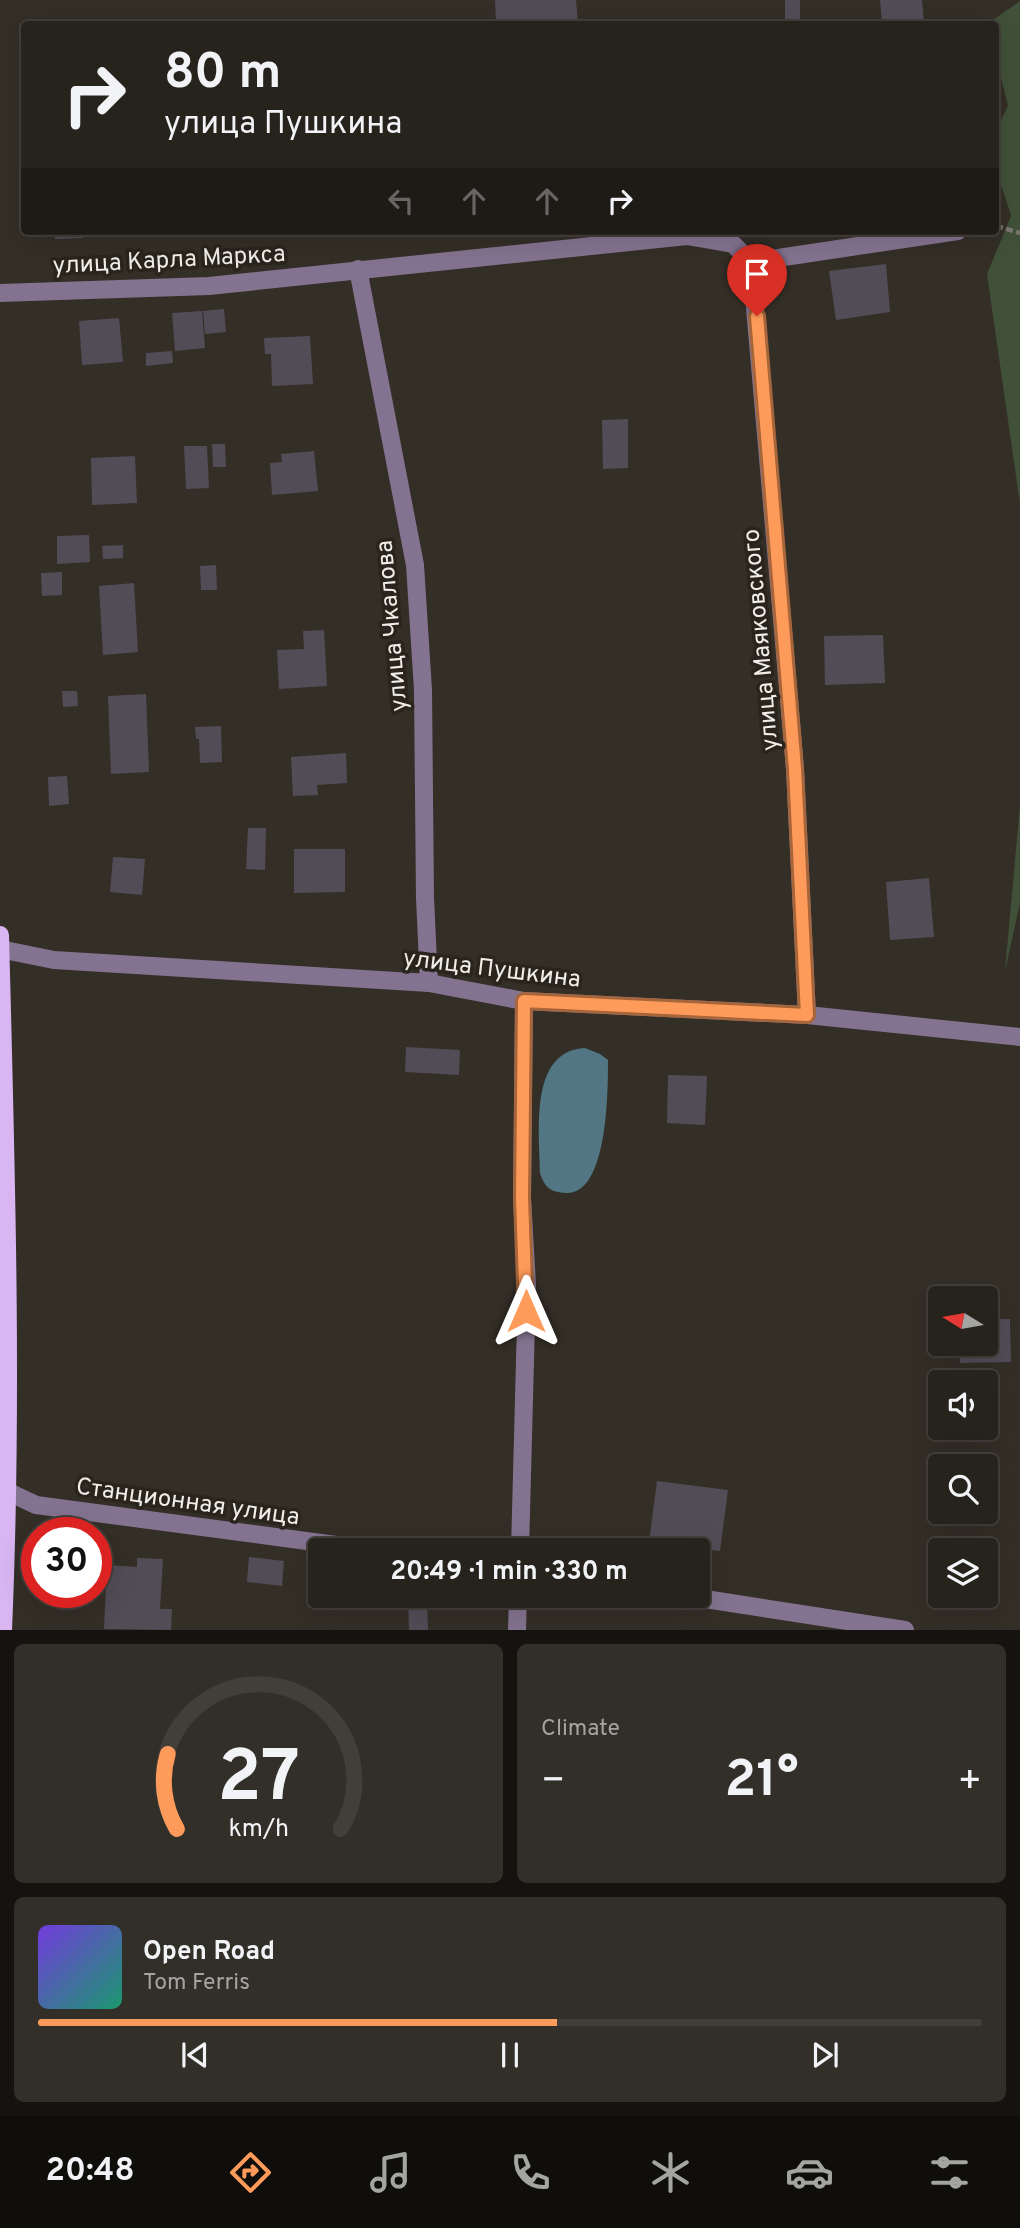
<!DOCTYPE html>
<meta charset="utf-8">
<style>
:root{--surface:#26221c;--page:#322f29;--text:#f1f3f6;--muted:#a4a4a3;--line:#423f3b;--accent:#ff9b5a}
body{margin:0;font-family:Overpass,sans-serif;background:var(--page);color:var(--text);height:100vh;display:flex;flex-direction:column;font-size:26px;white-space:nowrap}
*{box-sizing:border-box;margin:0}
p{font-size:23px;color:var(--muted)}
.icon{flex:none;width:38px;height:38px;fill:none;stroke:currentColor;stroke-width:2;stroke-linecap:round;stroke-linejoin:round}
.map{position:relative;height:1630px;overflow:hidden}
.sheet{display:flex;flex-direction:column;gap:14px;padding:14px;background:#15130f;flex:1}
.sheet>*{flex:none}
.top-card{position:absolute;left:21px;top:21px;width:978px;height:214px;border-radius:7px;box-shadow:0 7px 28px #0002,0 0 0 2px var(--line);background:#26221c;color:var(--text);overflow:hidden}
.needle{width:46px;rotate:281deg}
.controls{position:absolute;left:928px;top:1286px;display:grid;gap:14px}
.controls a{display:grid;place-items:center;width:70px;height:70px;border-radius:7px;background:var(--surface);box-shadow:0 7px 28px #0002,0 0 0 2px var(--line);font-size:35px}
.speed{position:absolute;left:21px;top:1517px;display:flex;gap:14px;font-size:35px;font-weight:700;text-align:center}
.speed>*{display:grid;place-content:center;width:91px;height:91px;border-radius:50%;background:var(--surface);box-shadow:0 7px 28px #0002,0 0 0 2px var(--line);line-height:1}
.speed .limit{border:10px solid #d22;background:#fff;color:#111}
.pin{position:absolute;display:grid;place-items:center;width:60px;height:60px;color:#fff;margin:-72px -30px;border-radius:50% 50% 50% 0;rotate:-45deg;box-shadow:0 0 7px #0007}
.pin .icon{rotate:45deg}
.me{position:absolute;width:77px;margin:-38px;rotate:0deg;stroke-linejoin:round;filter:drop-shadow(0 0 5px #0008)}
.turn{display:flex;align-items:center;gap:24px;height:147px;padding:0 28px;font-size:32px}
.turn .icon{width:91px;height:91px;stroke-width:2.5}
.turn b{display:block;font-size:49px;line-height:60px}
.lanes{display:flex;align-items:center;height:66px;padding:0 28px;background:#0003;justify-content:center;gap:35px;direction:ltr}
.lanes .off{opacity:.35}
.big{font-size:52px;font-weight:700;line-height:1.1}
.sheet .tile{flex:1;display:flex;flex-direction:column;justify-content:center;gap:10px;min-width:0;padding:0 24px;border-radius:10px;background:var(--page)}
.sheet .dial{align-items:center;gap:0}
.dial svg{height:182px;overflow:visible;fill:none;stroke:var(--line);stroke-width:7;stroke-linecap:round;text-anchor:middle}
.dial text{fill:var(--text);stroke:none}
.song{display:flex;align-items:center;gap:21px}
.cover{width:84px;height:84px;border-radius:10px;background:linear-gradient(135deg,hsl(260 70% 55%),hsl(160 70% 35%))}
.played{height:7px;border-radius:4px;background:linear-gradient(90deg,var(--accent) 55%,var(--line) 55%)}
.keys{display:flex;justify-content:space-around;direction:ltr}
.heat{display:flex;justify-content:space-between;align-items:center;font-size:38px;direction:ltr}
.sheet .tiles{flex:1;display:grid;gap:14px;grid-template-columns:1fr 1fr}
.tile:last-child{grid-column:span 2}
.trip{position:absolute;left:308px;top:1538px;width:402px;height:70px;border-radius:7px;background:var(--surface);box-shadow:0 7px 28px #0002,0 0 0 2px var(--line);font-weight:700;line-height:70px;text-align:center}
.dock{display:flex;height:112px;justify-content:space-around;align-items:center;background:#0f0e0b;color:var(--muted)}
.dock .icon{width:49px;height:49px}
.dock .selected{color:var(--accent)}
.dock b{font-size:32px;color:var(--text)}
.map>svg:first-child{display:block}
</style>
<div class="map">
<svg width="1020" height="1630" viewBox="0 0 1020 1630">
<rect width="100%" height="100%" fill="#332e26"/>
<g fill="#415038">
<path d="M1020,1V504L987,274L1011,216C998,173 984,148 1008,106L996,58V24H987Z"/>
<path d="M1020,805V903L1005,971Z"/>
</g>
<path fill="#527683" d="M585,1048L600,1054L608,1060C608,1091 608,1195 566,1193C550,1192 545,1188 540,1173C540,1133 528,1051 585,1048Z"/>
<g fill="#514d57">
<path d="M495,0H576L578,24H496Z"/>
<rect x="785" y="0" width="15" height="24"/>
<path d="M880,0H922L924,24H882Z"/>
<path d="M55,231H82L83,238L55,239Z"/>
<path d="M497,231H534V233L497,236Z"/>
<path d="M886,264L890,312L836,320L829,271Z"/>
<path d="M224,309L226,332L205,334L203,311Z"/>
<path d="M202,311L205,348L175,351L172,313Z"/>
<path d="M119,318L123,362L82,365L79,321Z"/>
<path d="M310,336L313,384L272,386L271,354H265L264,338Z"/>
<path d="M172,351L173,363L146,366V353Z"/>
<path d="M628,419V468L603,469L602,420Z"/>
<path d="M212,444H225L226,467H213Z"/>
<path d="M184,446H207L209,488L186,489Z"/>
<path d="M314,451L318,491L272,495L270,463L282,462L281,454Z"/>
<path d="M135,456L137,503L92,505L91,458Z"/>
<path d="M89,535L90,562L57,564V536Z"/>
<path d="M123,545V558L103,559L102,546Z"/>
<path d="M216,565L217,590H201L200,566Z"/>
<path d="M62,572V595L42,596L41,573Z"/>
<path d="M134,583L138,652L103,655L99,586Z"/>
<path d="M324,630L327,686L279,689L277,650L304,649L303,631Z"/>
<path d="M883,635L885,683L825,685L824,636Z"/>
<path d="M62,691H77L78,706L63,707Z"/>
<path d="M146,694L149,772L111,774L108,696Z"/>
<path d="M221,726L222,762L200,763L199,739H196L195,727Z"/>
<path d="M346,753L347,783L317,785L318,795L293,796L291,757Z"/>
<path d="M67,776L69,804L49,806L48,777Z"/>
<path d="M248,828H266L265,870L246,869Z"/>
<path d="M294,849H345V892L294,893Z"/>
<path d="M113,857L145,859L142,895L110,892Z"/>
<path d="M929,878L934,937L890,940L886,882Z"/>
<path d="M406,1047L460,1050L459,1075L405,1072Z"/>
<path d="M668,1075L707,1076L705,1125L667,1123Z"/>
<path d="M985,1319H1010L1011,1362L960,1363V1344H985Z"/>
<path d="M657,1481L728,1490L720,1551L649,1542Z"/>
<path d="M249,1557L284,1561L282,1586L247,1582Z"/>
<path d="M137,1558L163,1559L160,1609H172L171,1630L104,1629L107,1565L137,1567Z"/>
<path d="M427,1598L428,1630H409L408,1599Z"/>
</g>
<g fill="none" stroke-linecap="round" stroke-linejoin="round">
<path stroke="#7b7770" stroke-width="4.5" stroke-dasharray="7 3.5" stroke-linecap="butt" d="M996,226L1020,233"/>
<g stroke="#847390" stroke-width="18">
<path d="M751,262L795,769L807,1015"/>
<path d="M358,269L415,565L423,690L425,898L429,983"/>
<path d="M0,293L209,286L687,236L733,244L751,262L958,231"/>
<path d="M0,949L54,960L429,983L524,1001L807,1015L1020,1037"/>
<path d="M0,1488L36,1505L374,1550"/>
<path d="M520,1550L527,1285L522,1198L524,1001"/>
<path d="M686,1596L905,1630"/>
<path d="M517,1630L518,1596"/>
</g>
<path stroke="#d9b6f2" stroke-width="18" d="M0,935C6,1167 13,1398 3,1630"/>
</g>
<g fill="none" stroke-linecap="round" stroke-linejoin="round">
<defs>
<path id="route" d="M526,1311L522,1198L524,1001L807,1015L795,769L757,316"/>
</defs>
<use href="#route" stroke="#a6653a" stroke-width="18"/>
<use href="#route" stroke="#ff9b5a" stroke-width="12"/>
</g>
<g text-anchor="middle" stroke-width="7" stroke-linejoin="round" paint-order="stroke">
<g font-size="24" fill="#f1eee9" stroke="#29241c">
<text transform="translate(169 259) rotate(-3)" y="8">улица Карла Маркса</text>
<text transform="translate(391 626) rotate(-95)" y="8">улица Чкалова</text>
<text transform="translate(760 640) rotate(-95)" y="8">улица Маяковского</text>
<text transform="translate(492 968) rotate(7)" y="8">улица Пушкина</text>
<text transform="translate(188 1501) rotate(8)" y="8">Станционная улица</text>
</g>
</g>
</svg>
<div class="controls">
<a><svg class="needle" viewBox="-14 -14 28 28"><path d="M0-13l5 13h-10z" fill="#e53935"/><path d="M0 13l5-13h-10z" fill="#a4a4a3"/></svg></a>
<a><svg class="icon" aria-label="sound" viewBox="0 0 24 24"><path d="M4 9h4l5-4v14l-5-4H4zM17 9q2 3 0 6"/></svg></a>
<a><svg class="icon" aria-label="search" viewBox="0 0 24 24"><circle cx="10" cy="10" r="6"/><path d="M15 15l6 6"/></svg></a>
<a><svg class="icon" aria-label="layers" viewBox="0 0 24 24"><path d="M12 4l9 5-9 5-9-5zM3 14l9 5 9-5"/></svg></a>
</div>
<div class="speed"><div class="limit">30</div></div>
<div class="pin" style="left:757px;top:316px;background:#d93025"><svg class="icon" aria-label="arrive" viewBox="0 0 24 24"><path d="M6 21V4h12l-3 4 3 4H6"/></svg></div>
<svg class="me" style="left:526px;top:1311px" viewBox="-20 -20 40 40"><path d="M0-17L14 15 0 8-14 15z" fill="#ff9b5a" stroke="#fff" stroke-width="4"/></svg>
<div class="trip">20:49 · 1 min · 330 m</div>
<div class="top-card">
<div class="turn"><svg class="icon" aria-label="right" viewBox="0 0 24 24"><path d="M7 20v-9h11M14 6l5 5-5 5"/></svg><div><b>80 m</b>улица Пушкина</div></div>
<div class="lanes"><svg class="icon off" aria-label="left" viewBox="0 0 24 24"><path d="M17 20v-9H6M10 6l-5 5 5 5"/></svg><svg class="icon off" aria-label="ahead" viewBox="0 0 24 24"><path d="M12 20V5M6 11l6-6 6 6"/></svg><svg class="icon off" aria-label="ahead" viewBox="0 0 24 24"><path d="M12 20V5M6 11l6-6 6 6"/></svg><svg class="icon" aria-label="right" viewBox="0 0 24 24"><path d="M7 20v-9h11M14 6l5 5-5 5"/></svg></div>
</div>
</div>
<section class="sheet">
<div class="tiles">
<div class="tile dial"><svg viewBox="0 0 100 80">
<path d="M14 69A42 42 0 1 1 86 69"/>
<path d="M14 69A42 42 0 0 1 10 36" stroke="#ff9b5a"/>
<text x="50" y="56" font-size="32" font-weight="700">27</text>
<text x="50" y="72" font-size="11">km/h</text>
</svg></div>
<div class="tile"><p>Climate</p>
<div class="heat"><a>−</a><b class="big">21°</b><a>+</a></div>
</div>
<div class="tile">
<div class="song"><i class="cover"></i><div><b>Open Road</b><p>Tom Ferris</p></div></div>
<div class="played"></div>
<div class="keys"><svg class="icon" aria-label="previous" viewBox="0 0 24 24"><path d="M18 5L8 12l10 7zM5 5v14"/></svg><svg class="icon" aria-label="pause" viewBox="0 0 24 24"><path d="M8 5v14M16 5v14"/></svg><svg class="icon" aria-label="next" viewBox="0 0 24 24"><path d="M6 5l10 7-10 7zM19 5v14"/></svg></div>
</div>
</div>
</section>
<nav class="dock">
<b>20:48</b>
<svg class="icon selected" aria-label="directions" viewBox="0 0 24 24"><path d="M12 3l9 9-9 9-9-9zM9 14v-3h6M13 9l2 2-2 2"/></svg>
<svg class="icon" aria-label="music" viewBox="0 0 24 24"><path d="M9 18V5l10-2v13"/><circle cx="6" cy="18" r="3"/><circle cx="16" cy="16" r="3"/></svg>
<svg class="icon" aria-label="phone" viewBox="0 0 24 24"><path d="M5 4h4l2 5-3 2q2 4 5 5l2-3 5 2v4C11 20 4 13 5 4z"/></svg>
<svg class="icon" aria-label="climate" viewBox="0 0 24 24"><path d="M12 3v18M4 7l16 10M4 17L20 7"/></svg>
<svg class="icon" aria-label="car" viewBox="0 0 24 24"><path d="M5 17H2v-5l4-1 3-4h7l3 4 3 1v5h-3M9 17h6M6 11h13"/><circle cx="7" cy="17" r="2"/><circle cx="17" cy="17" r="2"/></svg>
<svg class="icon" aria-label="filters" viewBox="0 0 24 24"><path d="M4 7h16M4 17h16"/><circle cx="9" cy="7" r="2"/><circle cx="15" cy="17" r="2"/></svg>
</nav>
